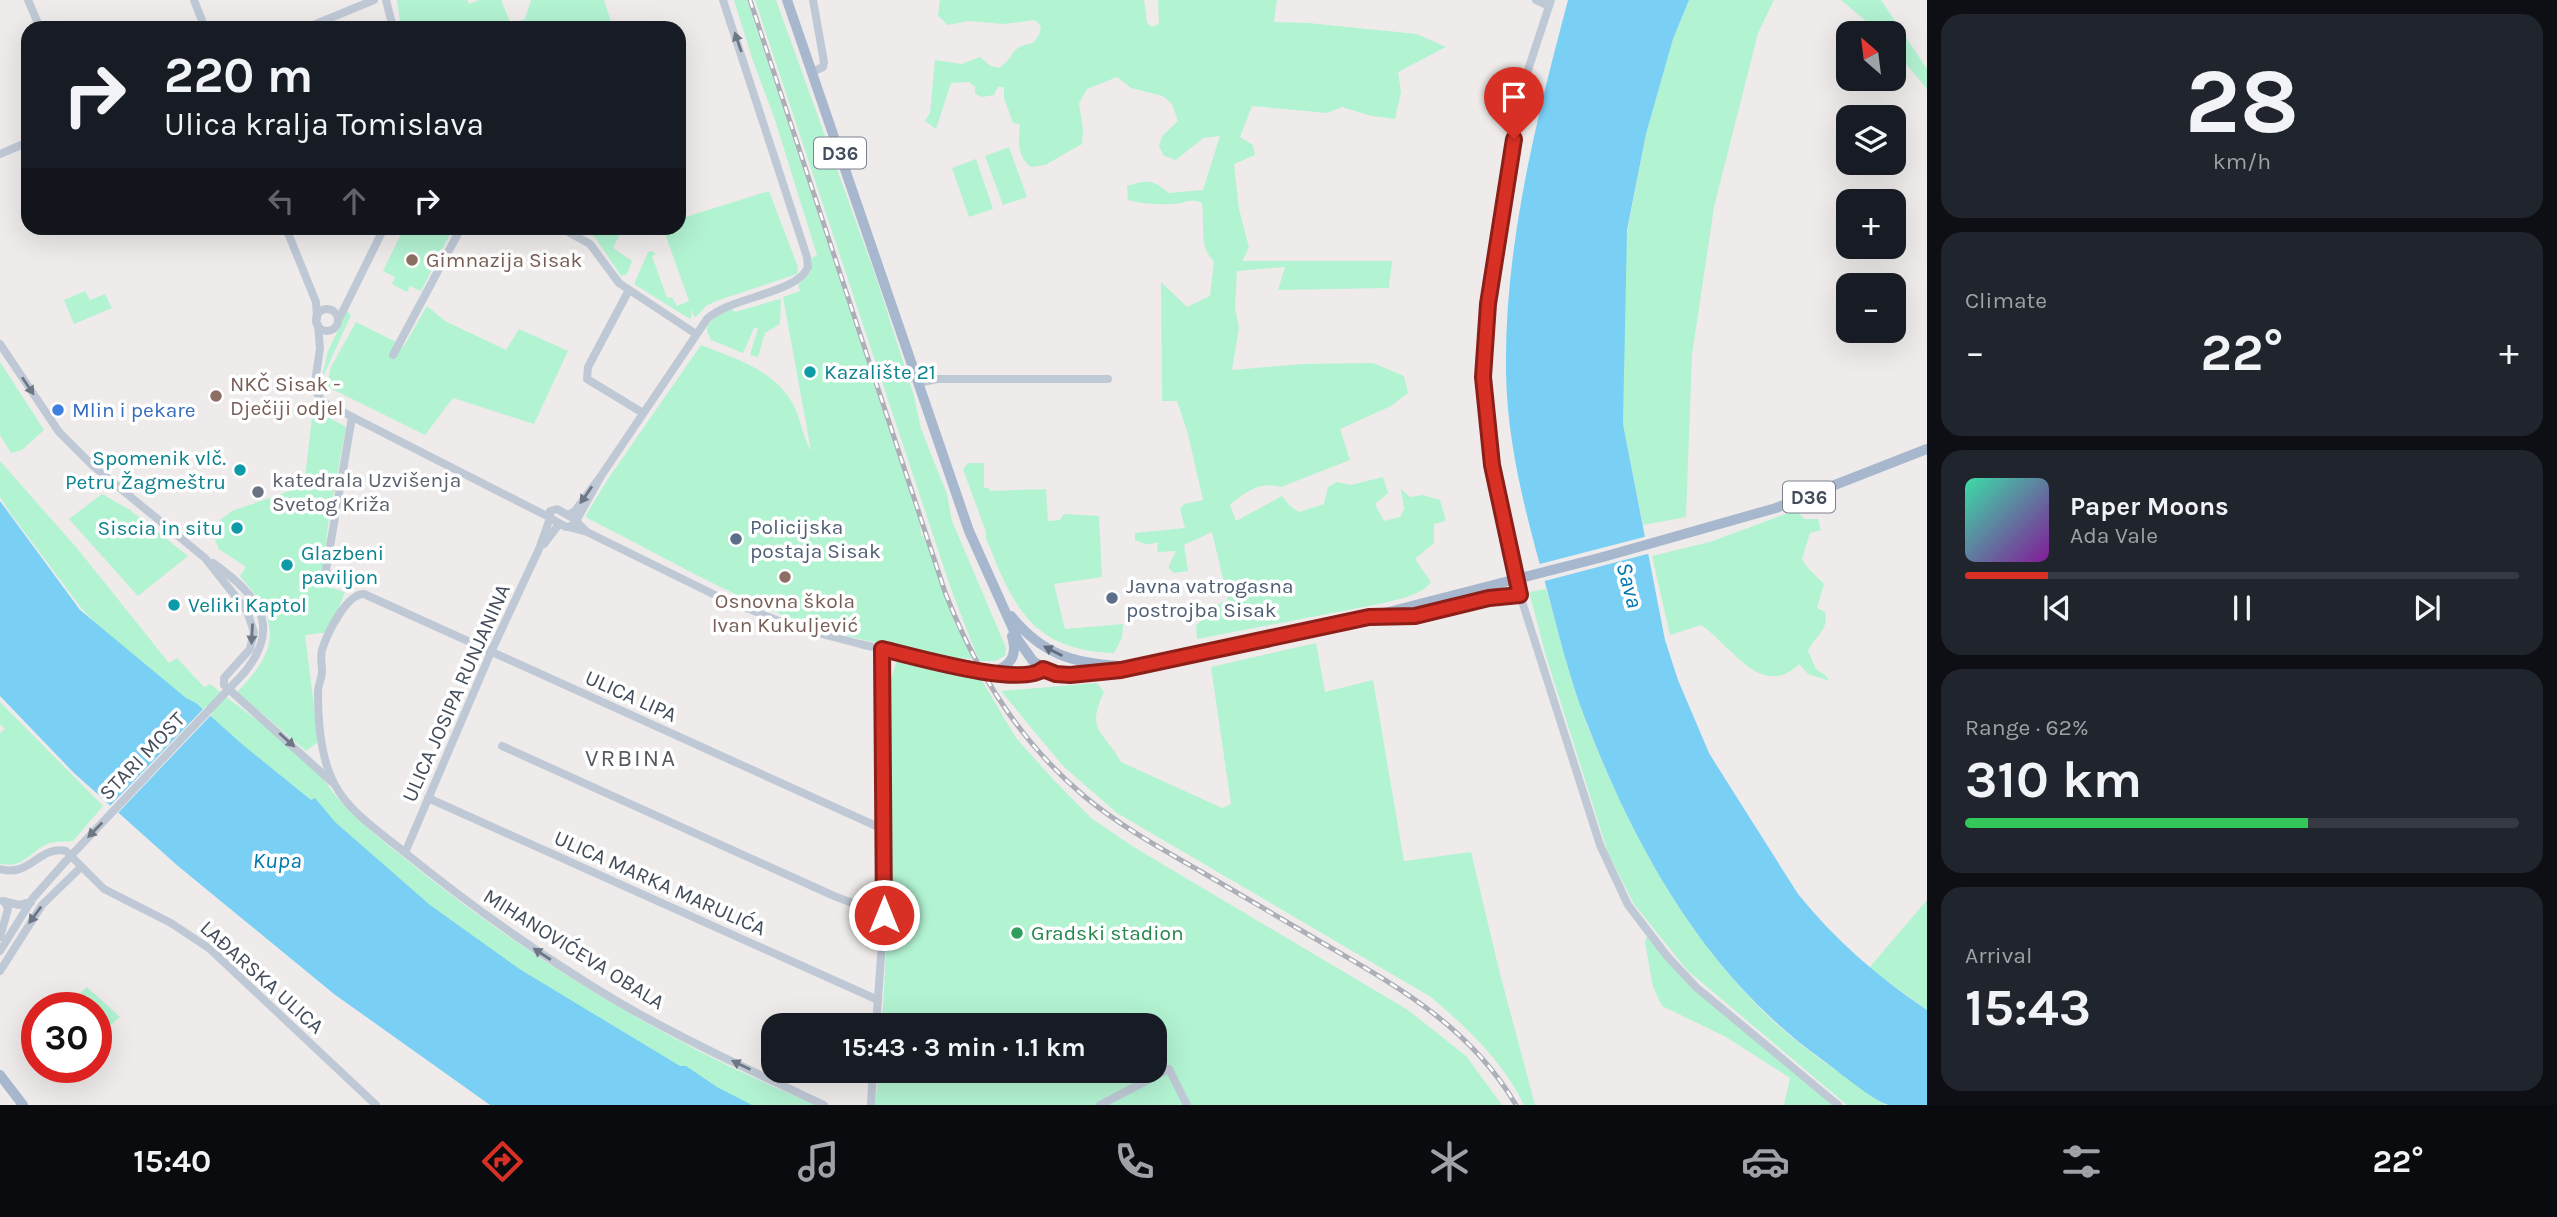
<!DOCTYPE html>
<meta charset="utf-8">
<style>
:root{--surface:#171b24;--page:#20242c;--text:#f1f3f6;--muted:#9ea1a6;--line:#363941;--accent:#d93025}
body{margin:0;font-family:Karla,sans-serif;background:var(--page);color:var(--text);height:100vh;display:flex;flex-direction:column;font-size:26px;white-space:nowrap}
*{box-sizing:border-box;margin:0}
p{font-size:23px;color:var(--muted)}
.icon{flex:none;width:38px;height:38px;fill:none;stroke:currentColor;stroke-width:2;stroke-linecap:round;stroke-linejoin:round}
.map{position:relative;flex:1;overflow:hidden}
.details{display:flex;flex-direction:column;gap:14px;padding:14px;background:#0d0f14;width:630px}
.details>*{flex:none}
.top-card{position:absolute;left:21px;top:21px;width:665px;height:214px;border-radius:21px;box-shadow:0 7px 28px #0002;background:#171b24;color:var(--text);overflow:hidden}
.needle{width:46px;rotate:332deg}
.fabs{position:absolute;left:1836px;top:21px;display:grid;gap:14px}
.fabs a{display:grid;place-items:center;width:70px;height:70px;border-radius:14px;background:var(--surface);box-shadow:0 7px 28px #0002;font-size:35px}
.speed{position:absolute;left:21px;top:992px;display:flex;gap:14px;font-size:35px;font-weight:700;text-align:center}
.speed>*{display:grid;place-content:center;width:91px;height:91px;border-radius:50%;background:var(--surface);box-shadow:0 7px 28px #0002;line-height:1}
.speed .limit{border:10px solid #d22;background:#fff;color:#111}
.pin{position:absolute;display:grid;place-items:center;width:60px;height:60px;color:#fff;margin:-72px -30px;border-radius:50% 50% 50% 0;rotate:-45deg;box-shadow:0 0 7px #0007}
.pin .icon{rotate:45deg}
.me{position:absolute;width:77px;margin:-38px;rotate:0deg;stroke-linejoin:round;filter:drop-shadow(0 0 5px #0008)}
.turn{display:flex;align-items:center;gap:24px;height:147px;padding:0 28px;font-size:32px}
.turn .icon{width:91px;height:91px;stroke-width:2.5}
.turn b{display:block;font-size:49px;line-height:60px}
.lanes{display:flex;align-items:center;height:66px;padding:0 28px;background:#0003;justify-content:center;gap:35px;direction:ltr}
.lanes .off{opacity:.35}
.big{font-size:52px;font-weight:700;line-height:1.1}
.details .widget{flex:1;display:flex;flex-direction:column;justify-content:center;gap:10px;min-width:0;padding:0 24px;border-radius:21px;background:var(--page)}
.details .dial{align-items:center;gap:0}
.dial b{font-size:91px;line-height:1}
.song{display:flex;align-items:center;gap:21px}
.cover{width:84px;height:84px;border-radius:10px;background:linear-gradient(135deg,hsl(160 70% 55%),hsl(290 70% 35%))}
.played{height:7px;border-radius:4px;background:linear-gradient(90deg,var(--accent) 15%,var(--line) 15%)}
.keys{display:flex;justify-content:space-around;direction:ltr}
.heat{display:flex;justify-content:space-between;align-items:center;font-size:38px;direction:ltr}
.charge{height:10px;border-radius:5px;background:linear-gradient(90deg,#34c759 62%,var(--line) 0)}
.trip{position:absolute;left:761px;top:1013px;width:406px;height:70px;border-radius:21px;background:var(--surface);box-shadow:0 7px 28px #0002;font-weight:700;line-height:70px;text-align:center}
.dock{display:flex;height:112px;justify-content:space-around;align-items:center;background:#090b0e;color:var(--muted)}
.dock .icon{width:49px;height:49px}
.dock .active{color:var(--accent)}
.dock b{font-size:32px;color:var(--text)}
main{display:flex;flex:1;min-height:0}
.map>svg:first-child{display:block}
</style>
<main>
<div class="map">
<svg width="1927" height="1105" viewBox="0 0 1927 1105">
<rect width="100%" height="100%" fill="#efebeb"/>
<g fill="#b2f3d2">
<path d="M397,0H467L469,4L479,0H501L511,24L525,19L531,0H604L613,28H401Z"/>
<path d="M734,0H747L920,524L921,535L924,537L955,624L974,659L957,658C911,648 864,643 820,628C738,602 664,556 587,518L586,515L608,479L701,345C735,358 776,371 794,406C801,420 803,438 811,451L783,297L800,291L798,285L810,273L812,258L817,255L775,120L752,58Z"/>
<path d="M755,0H776L877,280L914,396L921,429L947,494L952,521L1006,648L1005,656L995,661H979L951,589Z"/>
<path d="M940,0H1144L1147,23L1152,27L1159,24L1158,0H1277L1274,22L1308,23L1417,34L1446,47L1398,72L1401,92L1395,119L1372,116L1342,107L1327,113L1252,106L1240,137L1253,145L1255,155L1234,164L1239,209L1249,248L1242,261H1392L1389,288L1278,290L1285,267L1237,271L1235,308L1239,328L1232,370L1303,364L1373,363L1404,376L1408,393L1391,406L1340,429L1350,460L1281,487C1259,481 1246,492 1230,505L1236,521L1282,496L1290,506L1299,512L1324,504L1328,487L1337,482L1351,485L1383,477L1388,493L1375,504L1384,521L1400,517L1404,509L1401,489L1410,497L1422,495L1440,500L1446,521L1434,524V543L1415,559L1431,582C1421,596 1395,600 1379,604L1197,639L1196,625L1203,619L1206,610L1228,600L1212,532L1184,545L1188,571L1174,573L1169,569V565L1176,551L1158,552L1157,546L1159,542C1149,545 1145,545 1135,540V533L1185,528L1180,509L1184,504L1203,500L1188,434L1177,401H1162L1161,282L1187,307L1210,296L1214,261C1198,248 1205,222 1202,203C1191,198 1186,203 1174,204C1160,205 1142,204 1128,200L1127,186C1146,180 1154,179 1168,193L1203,190L1220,136L1203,138L1176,160L1164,156L1159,146L1162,136L1178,121L1172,104L1163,96L1131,88L1117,77L1087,89L1079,103L1083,130L1082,144L1045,165L1031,167C1017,156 1018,140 1020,124L1013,123L1004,98V87H998L994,95L982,97L975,94V87L969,82L951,83L936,129L925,121L930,113L935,60L962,64L980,57L991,66L999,68C1016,57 1008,47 1033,43L1039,35L1041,26L1035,20L1003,24L968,21L948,25L938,16Z"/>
<path d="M1689,0H1774L1758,33L1714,207L1692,355L1686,517L1643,525L1623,424L1625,243L1646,134L1673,39Z"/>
<path d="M1841,0H1881L1927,69V89C1914,71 1894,57 1894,33H1880Z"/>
<path d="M1009,147L1027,197L1003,205L985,156Z"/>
<path d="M976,159L993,209L969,217L952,168Z"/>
<path d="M769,191L798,267L797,274L716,301L706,306L695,318L691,308L692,315L690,319L634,284L648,252L652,251L656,254L652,256L667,298L672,297L677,306L689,301L663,228H679V219Z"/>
<path d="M404,228H453L421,291L410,286L407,292L392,284L395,277L383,271Z"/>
<path d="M595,228H623L613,248L632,261L627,274L621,276L595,237L591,235Z"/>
<path d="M85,291L90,300L105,294L112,308L74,324L64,300Z"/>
<path d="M779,299L781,300L780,324L765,333L758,357L750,355L758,328H754L743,353L711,340L707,331L708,325L716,316L732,309L735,312Z"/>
<path d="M427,306L445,321L506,350L519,329L568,351L534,424L453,398L425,435L328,387L327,385L331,367L356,322L404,346Z"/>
<path d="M347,311L351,315L321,381L328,351Z"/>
<path d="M0,362L44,430L22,450L11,453L0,435Z"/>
<path d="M313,409L346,427L329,518L321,585L345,592L330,632L305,635L318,738V742L306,751L237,692C281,648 280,622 240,576L246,567L219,549L214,537L220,520L232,511L304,486Z"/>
<path d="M0,461L76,547L169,663L177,658L204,687L210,684C243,711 279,735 310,763C322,775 331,792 343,804C361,823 382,841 403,857C528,959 666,1043 816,1105H630L164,699L82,609L11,514L0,497Z"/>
<path d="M968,463H984V488H989L990,491L1046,489L1048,521L1060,520L1064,514L1099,516L1102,577L1054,584L1065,629L1123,624L1122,638L1114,653C1032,651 1013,606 986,538V532L963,469Z"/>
<path d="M102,494L130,510L188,556L138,596L69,519Z"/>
<path d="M1796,510L1804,519H1818L1821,530L1810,533L1802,559L1807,567L1824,584L1817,608L1825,612C1829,632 1814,636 1808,651L1816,669L1825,675L1830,681L1808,674L1799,664C1762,701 1731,645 1701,625L1670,635L1652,556L1710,542Z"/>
<path d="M1546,589C1559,633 1570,678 1586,722C1630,833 1687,939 1774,1022C1808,1053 1848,1078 1885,1105H1847L1687,970L1634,904L1608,853L1546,656L1529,592Z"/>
<path d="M1316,643L1325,692L1373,680L1404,861L1471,852L1499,970L1535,1105H1524C1503,1061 1467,1028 1431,997L1117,813L1063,766L1001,691L1097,683L1104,692C1085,732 1104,730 1121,762L1222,808L1231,804L1211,667Z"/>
<path d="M897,661L981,679L1016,738L1051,777L1091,818L1132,846L1408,1010L1466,1056L1502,1105H875L879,1071H1155V1026L882,1025L892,841L889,684Z"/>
<path d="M0,702L103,806L73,841C66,842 57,841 50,843C30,850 25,869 0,864V733L5,729L0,724Z"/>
<path d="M1927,900V1010L1869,968Z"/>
<path d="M1648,934L1685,978L1835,1105H1784L1790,1078L1726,1037L1662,1006L1653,987L1645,942Z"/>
<path d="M87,987L120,1017L96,1037V1008H64Z"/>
</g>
<g fill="#7acff5">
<path d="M1568,0H1689L1673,39L1646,134L1627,230L1623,424L1665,640L1678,680L1709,753L1717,766L1798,894C1835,940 1878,977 1927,1010V1105C1915,1105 1901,1105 1889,1105C1876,1103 1834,1068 1820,1058C1706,976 1636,850 1586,721C1569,677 1558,631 1546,586C1526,516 1507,444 1506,372C1504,247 1536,121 1568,0Z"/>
<path d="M0,501L80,610L186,698L196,703L243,745L311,800L315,798L335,822L430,905L521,970L680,1066H686L717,1087L752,1105H490L334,994L178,866L74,773L0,696Z"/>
</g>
<g fill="#efebeb">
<path d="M1648,536L1651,553L1541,582L1536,565Z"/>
<path d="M206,706L213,713L116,815L108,808Z"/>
</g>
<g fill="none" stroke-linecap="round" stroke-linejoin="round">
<g stroke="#bfc9d5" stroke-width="8">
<path d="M28,0L40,28"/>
<path d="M194,0L205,28"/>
<path d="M386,0L393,28"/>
<path d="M1536,0L1549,6"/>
<path d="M1551,0L1528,70L1510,152L1483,348V394L1488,443L1520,595L1600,845L1628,905L1667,956L1696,987L1838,1105"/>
<path d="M306,28L374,0"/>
<path d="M812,72L823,67L824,62L813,0"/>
<path d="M0,154L28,142"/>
<path d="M286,228L316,302L317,318"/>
<path d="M561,228L590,244L619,283L696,334"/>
<path d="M629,290L588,367L587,379L643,413"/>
<circle cx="327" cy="320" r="11"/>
<path d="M338,321L384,228"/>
<path d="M318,325L320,348L314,389L323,402L549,517"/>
<path d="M0,344L59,432L93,466L205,558L247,611L254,632L250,649L224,678V685L332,782"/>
<path d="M393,355L461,228"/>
<path d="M919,383L937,379H1108"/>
<path d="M601,476L707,319C732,296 797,294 808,267L807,257L723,0"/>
<path d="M557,509L573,518L576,525L566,527L550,518V511Z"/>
<path d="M568,515L575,511L601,476L576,521L585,530"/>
<path d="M572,528L587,532L717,596L791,626L860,644L973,670L1029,676L1043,669"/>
<path d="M544,544L559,524"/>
<path d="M213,563C257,594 284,626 243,674"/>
<path d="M350,585L330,577L326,570L352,417"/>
<path d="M502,746L834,896L884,915"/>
<path d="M428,798L878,1000"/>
<path d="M403,851L407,848L491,652L539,549L550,518"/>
<path d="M0,869C30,878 39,845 66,851L104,889L171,923L210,949L376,1105"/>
<path d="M3,901L19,905L31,902"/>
<path d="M0,937L8,909L5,902"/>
<path d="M0,951L33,898L65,862"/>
<path d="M0,971L42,905L81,867"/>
<path d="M876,1026L884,915L882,649"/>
<path d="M824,1105C756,1073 686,1041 620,1003C544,958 472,907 403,851C381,833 349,812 335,785C321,760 318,720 318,692C318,685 322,678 322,671C322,664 320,657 322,650C327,634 346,594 364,594L885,830"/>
<path d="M871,1105L873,1071"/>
<path d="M1100,1105L1169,1069L1187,1105"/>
</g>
<g stroke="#a7b7ce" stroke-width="10">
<path d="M787,0L969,531L1018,640L1033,661L1051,673L1062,675L1098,674L1143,667L1369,617L1501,583"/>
<path d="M1603,557L1776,508L1927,449"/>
<path d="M1011,616C1042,654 1072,663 1119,666"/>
<path d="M1382,618L1415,616L1489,598L1520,595"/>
<path d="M991,673C1011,666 1018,656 1012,636"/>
<path d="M0,1075L23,1105"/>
</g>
<defs>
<path id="rail" d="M750,0L945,592C975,670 1020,742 1084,796C1120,826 1160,848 1200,871C1244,897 1288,923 1333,949C1405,991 1472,1030 1516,1105"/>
</defs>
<use href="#rail" stroke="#acafb7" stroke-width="5"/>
<use href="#rail" stroke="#fff" stroke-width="2.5" stroke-dasharray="8" stroke-linecap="butt"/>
<path stroke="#bfc9d5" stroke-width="8" d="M65,862L243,674"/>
<path stroke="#a7b7ce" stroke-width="10" d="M1501,583L1603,557"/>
</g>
<defs><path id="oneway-solid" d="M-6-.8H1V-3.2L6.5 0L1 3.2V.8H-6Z" transform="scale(1.75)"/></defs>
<g fill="#6e7885">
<use href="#oneway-solid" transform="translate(738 42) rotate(-109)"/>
<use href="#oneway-solid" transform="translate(28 386) rotate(56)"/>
<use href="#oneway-solid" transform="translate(586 495) rotate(125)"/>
<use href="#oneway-solid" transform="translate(252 634) rotate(93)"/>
<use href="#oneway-solid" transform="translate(287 740) rotate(42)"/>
<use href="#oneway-solid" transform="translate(95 830) rotate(134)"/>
<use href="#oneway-solid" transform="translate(35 915) rotate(126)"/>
<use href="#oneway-solid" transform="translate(542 954) rotate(-147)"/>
<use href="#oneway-solid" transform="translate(741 1065) rotate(-154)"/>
</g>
<use fill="#606c7d" href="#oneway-solid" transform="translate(1053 651) rotate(-153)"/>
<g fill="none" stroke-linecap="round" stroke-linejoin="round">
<defs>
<path id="route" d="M884,915L882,649C913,656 1021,688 1043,669L1056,674L1070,675L1121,670L1369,617L1415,616L1489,598L1520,595L1492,465L1483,377L1488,304L1514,139"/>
</defs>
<use href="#route" stroke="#8d1f18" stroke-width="18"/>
<use href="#route" stroke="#d93025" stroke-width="12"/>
</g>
<g fill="#8d6e63" stroke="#fff" stroke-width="2.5">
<circle cx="412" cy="260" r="7"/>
<circle cx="216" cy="396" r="7"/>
<circle cx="785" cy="577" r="7"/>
</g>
<g fill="#0f9aa8" stroke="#fff" stroke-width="2.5">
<circle cx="810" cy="372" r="7"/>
<circle cx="240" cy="470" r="7"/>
<circle cx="237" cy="528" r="7"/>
<circle cx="287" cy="565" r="7"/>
<circle cx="174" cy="605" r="7"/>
</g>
<circle fill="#3f7fe0" stroke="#fff" stroke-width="2.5" cx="58" cy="410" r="7"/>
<circle fill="#6b7280" stroke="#fff" stroke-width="2.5" cx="258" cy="492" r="7"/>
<g fill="#5c6f8a" stroke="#fff" stroke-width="2.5">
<circle cx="736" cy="539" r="7"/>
<circle cx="1112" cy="598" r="7"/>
</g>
<circle fill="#2e9e5b" stroke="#fff" stroke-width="2.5" cx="1017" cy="933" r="7"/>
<g text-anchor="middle" stroke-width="7" stroke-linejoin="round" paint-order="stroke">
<g fill="#fff" stroke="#7b828c" stroke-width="2">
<rect x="814" y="137.5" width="52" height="31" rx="5"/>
<rect x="1783" y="481.5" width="52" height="31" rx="5"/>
</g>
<g font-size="19" font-weight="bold" fill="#424c5a">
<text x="840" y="160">D36</text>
<text x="1809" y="504">D36</text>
</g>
<g font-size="21" fill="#785e54" stroke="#fff" text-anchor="start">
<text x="426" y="267">Gimnazija Sisak</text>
<text x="230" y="391">NKČ Sisak -<tspan x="230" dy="24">Dječiji odjel</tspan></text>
<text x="785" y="608" text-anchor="middle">Osnovna škola<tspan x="785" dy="24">Ivan Kukuljević</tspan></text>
</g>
<g font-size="21" fill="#0d838f" stroke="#fff" text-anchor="start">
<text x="824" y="379">Kazalište 21</text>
<text x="226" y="465" text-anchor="end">Spomenik vlč.<tspan x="226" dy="24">Petru Žagmeštru</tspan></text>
<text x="223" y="535" text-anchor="end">Siscia in situ</text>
<text x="301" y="560">Glazbeni<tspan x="301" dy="24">paviljon</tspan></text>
<text x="188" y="612">Veliki Kaptol</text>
</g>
<g font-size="21" fill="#366cbe" stroke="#fff" text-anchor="start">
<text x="72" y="417">Mlin i pekare</text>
</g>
<g font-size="21" fill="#5b616d" stroke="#fff" text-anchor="start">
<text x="272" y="487">katedrala Uzvišenja<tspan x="272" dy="24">Svetog Križa</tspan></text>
</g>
<g font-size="21" fill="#4e5e75" stroke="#fff" text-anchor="start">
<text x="750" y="534">Policijska<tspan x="750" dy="24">postaja Sisak</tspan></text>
<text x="1126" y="593">Javna vatrogasna<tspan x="1126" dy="24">postrojba Sisak</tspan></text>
</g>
<g font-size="21" fill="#424c5a" stroke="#fff">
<text transform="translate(456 693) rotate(-66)" y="7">ULICA JOSIPA RUNJANINA</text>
<text transform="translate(631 696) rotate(24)" y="7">ULICA LIPA</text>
<text transform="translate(142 756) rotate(-46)" y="7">STARI MOST</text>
<text transform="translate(660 883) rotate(24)" y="7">ULICA MARKA MARULIĆA</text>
<text transform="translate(574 949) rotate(32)" y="7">MIHANOVIĆEVA OBALA</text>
<text transform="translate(262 977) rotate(42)" y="7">LAĐARSKA ULICA</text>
</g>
<g font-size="21" fill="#27864d" stroke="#fff" text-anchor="start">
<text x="1031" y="940">Gradski stadion</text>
</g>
<g font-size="23" font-style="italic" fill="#0078af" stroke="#fff">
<text transform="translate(1630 585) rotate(75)" y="8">Sava</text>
<text x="277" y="868">Kupa</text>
</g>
<g font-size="24" letter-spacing="2" fill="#575b61" stroke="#fff">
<text x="631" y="766">VRBINA</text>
</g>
</g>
</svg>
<div class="fabs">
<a><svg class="needle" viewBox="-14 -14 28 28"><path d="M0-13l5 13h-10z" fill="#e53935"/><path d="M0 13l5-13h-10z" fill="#9ea1a6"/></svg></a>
<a><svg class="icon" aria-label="layers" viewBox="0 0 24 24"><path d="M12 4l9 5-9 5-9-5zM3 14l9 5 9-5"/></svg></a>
<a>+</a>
<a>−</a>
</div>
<div class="speed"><div class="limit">30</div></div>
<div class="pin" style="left:1514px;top:139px;background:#d93025"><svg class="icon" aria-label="arrive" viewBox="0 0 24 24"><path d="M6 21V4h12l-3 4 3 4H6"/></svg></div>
<svg class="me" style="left:884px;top:915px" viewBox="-20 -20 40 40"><circle r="17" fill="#d93025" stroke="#fff" stroke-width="3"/><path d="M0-11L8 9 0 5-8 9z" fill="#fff"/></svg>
<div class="trip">15:43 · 3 min · 1.1 km</div>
<div class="top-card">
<div class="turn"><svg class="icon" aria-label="right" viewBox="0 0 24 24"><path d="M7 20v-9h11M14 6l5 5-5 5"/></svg><div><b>220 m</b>Ulica kralja Tomislava</div></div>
<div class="lanes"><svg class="icon off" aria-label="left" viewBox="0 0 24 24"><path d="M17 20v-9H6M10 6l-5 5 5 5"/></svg><svg class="icon off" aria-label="ahead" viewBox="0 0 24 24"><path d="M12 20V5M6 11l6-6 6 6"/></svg><svg class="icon" aria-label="right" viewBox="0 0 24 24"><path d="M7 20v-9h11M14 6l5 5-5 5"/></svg></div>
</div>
</div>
<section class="details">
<div class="widget dial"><b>28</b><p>km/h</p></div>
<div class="widget"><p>Climate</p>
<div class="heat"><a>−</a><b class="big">22°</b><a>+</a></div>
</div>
<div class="widget">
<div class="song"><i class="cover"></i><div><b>Paper Moons</b><p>Ada Vale</p></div></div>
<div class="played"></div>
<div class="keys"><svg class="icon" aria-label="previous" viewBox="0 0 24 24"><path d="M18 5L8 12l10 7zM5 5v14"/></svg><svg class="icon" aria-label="pause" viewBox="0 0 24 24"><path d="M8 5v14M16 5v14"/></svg><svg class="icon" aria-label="next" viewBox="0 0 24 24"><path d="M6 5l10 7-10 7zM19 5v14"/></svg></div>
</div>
<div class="widget"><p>Range · 62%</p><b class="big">310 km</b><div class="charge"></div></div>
<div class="widget"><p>Arrival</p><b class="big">15:43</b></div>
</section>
</main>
<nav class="dock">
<b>15:40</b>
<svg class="icon active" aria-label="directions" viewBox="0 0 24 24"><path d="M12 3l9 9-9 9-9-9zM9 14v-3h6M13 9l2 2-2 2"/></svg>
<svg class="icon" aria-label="music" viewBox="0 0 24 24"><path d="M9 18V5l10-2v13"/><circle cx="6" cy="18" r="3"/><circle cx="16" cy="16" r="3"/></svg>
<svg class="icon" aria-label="phone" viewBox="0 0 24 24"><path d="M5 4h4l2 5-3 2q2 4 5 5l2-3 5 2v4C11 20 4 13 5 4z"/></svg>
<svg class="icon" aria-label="climate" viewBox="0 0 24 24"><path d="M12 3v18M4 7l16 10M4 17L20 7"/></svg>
<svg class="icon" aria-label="car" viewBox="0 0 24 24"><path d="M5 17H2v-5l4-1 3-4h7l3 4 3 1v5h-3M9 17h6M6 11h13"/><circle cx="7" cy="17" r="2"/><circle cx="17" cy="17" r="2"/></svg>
<svg class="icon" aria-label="filters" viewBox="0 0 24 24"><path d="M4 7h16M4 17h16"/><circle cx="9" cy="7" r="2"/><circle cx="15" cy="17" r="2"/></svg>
<b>22°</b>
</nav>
